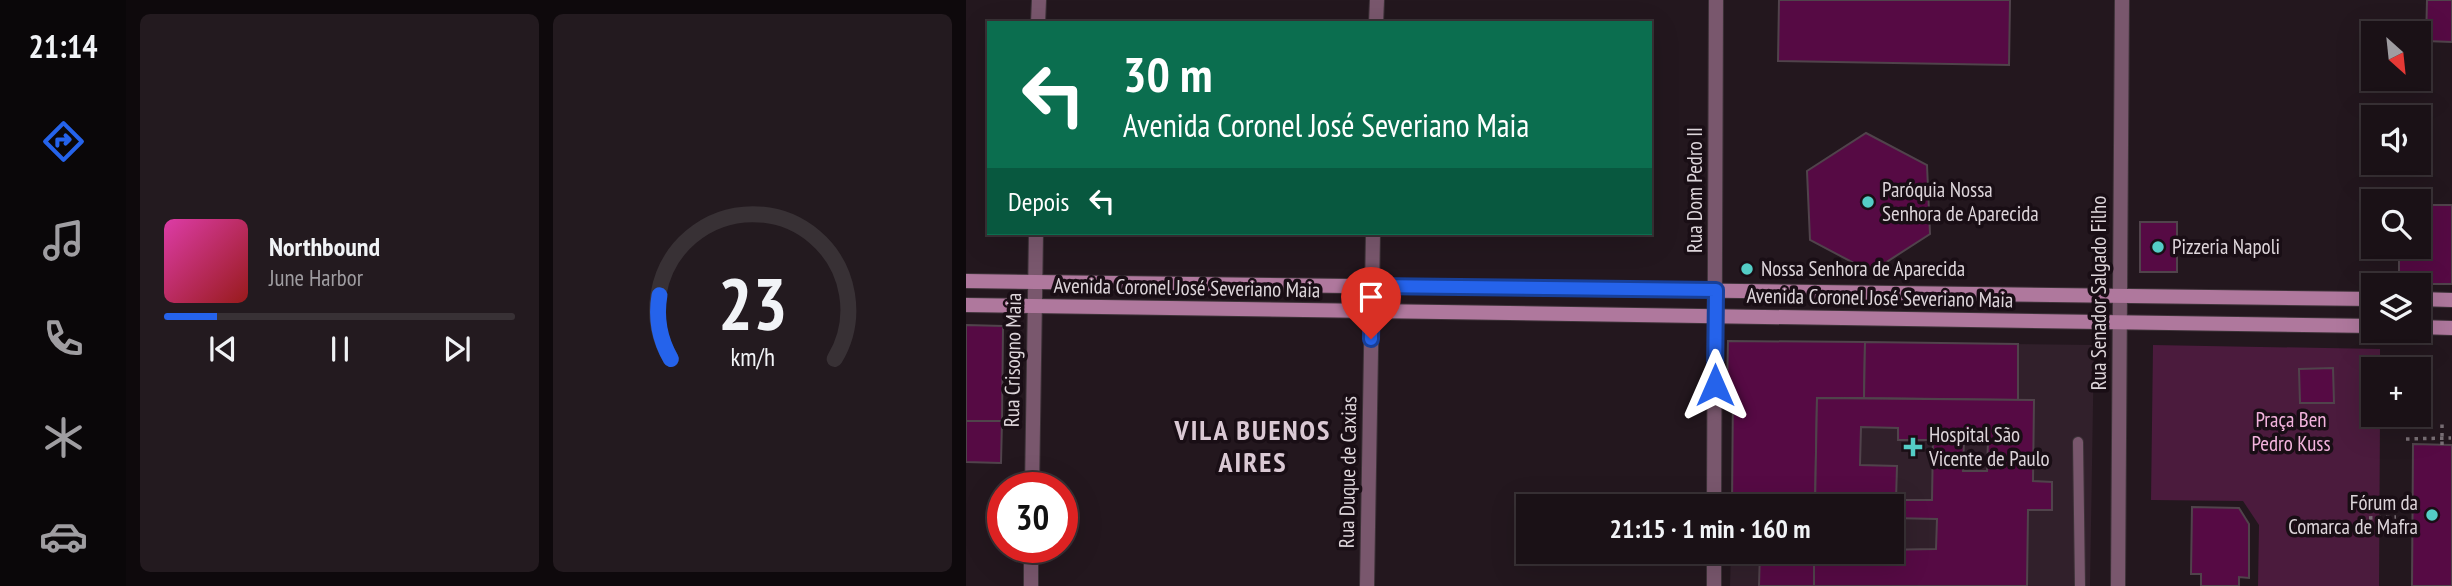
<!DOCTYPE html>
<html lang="pt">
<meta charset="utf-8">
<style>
:root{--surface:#1a1116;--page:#231a1f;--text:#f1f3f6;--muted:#9f9da1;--line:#383135;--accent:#2563eb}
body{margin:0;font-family:"PT Sans Narrow",sans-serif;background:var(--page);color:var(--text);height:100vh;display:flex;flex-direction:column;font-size:26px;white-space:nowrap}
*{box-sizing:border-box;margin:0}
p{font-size:23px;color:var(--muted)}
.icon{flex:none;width:38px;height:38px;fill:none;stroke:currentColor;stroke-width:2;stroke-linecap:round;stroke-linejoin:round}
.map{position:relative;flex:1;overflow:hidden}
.details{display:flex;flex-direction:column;gap:14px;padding:14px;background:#0e090c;width:840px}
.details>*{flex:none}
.guide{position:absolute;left:21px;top:21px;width:665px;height:214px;border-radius:0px;box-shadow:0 7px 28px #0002,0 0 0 2px var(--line);background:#0b6e4f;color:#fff;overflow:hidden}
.needle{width:46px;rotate:153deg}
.controls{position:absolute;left:1395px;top:21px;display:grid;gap:14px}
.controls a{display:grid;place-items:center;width:70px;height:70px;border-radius:0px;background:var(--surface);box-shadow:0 7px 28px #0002,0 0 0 2px var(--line);font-size:35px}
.speed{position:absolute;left:21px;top:472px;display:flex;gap:14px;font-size:35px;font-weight:700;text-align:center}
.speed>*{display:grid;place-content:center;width:91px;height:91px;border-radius:50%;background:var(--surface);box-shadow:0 7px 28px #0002,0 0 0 2px var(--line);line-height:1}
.speed .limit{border:10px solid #d22;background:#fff;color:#111}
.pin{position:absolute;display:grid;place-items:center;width:60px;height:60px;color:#fff;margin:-72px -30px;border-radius:50% 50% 50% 0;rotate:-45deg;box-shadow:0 0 7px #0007}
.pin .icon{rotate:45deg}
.me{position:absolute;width:77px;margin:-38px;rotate:0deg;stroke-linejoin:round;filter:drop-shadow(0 0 5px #0008)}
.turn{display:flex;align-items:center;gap:24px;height:147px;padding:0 21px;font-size:32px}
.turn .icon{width:91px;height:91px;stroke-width:2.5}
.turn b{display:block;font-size:49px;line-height:60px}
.then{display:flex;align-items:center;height:66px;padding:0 21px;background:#0003;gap:14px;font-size:26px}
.details .tile{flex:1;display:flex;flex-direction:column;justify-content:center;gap:10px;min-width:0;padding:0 24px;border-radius:10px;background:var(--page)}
.details .dial{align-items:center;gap:0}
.dial svg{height:182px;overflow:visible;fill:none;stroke:var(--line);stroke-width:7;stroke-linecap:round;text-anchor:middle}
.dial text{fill:var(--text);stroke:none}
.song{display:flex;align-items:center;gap:21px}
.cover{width:84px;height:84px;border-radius:10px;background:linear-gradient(135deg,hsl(320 70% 55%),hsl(0 70% 35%))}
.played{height:7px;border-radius:4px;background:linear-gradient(90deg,var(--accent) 15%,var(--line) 15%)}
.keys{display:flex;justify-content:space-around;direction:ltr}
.details .tiles{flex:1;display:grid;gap:14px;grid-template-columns:repeat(2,1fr)}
.trip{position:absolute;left:550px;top:494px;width:388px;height:70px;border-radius:0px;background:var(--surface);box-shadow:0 7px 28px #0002,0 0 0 2px var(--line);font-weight:700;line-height:70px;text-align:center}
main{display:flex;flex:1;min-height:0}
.menu{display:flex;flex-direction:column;width:126px;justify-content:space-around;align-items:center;background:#0a0709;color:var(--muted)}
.menu .icon{width:49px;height:49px}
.menu .current{color:var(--accent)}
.menu b{font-size:32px;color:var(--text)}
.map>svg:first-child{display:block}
</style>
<main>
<nav class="menu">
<b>21:14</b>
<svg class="icon current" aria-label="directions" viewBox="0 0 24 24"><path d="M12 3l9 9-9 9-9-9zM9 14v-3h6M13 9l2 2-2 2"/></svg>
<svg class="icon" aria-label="music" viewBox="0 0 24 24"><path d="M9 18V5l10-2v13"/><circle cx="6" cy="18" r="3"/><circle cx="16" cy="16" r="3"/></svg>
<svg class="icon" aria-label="phone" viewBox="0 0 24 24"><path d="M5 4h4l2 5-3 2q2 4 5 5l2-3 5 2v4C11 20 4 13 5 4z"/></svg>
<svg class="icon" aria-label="climate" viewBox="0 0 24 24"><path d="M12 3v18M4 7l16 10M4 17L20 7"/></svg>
<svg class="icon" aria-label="car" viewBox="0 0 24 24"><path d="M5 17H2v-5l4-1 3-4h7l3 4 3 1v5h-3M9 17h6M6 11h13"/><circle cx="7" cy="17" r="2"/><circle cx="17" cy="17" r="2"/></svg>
</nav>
<section class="details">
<div class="tiles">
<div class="tile">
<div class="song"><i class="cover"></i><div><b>Northbound</b><p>June Harbor</p></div></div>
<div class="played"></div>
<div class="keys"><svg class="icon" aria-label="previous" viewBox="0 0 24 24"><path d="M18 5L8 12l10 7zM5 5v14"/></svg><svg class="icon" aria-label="pause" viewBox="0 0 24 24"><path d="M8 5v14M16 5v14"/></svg><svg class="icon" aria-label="next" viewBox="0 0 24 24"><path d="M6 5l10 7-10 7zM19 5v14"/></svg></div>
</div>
<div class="tile dial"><svg viewBox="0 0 100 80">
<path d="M14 69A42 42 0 1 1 86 69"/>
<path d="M14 69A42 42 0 0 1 9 41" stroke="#2563eb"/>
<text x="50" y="56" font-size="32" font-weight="700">23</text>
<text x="50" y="72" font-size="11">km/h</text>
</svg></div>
</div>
</section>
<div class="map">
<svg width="1486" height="586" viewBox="0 0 1486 586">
<rect width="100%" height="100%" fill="#23171e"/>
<path fill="#31202b" d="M762,341L1128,345L1124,586H764L765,551H926V506H766L767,388H761Z"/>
<path fill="#4b1b3d" d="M1187,345L1414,349V369H1407V415H1414L1413,586H1292L1293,525L1277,501L1185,500Z"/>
<g fill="#560a44" stroke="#50434b" stroke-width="2" fill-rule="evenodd">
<path d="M813,0H1044L1043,65L812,61Z"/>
<path d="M1461,0H1486V42L1460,41Z"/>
<path d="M900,133L961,165L964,234L905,272L844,240L841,171Z"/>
<path d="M1452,205H1486V284H1433V247H1452Z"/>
<rect x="1174" y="222" width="37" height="50"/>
<path d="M0,325L37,326L36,421H0Z"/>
<path d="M762,341L899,342L898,398H851L849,506H766L767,388H761Z"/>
<path d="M899,342L1052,344V400L898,398Z"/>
<path d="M1367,368L1368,403H1334L1333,369Z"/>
<path d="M851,398L1068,400L1067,481L1086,482V510H1062L1061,586H848V551L970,549L971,519L926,518V506H849ZM895,427L932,428V440H967L966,500H930L931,466L894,465ZM998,440H1022L1021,471H997Z"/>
<path d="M0,421H36L35,463L0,462Z"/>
<path d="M1447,444L1486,445V586H1446Z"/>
<path d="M1226,507L1273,508L1283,524V578L1273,577V586H1235V574H1225Z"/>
<path d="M794,551H848V586H793Z"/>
</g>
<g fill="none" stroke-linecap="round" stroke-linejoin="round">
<defs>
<path id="lane" d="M1112,442L1114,586"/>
<g id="street">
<path d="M72,23L73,0"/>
<path d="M410,23L411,0"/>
<path d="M66,488L70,233"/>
<path d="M748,506L750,0"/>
<path d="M65,586V548"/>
<path d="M401,586L407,233"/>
<path d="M748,586V551"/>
<path d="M1152,586L1156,0"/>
</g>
<g id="secondary">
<path d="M0,281L1407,299"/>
<path d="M1452,299L1486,300"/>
<path d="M0,305L1407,326"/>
<path d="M1452,327L1486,328"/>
</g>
</defs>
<use href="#lane" stroke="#3d3238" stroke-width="12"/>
<use href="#street" stroke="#3d3238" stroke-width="16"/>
<use href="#secondary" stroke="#3d3238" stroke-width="16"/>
<g stroke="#796f75" stroke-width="3.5" stroke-dasharray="3.5 5" stroke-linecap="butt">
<path d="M1440,439L1485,438"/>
<path d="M1476,445V422"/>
<path d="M1403,518L1430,517"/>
</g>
<use href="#lane" stroke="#79576d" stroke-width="10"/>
<use href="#street" stroke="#79576d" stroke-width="14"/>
<use href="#secondary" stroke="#af789d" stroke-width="14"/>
</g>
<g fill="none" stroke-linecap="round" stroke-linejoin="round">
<defs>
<path id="route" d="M405,339L406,286L750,290L749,385"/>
</defs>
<use href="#route" stroke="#184099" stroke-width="18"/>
<use href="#route" stroke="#2563eb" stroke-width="12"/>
</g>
<g fill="#54cdc6" stroke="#190e15" stroke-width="2.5">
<circle cx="902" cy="202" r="7"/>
<circle cx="1192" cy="247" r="7"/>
<circle cx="781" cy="269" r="7"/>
<path d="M943.5 436.5h7v7h7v7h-7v7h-7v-7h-7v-7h7z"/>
<circle cx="1466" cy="515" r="7"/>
</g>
<g text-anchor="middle" stroke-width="7" stroke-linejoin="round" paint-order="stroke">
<g font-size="21" fill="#ddd5da" stroke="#190e15">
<text transform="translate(729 190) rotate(-90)" y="7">Rua Dom Pedro II</text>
<text transform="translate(221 288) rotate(1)" y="7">Avenida Coronel José Severiano Maia</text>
<text transform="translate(1133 293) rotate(-90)" y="7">Rua Senador Salgado Filho</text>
<text transform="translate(914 298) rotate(1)" y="7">Avenida Coronel José Severiano Maia</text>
<text transform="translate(47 360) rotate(-89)" y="7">Rua Crisogno Maia</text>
<text transform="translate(382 472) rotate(-89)" y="7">Rua Duque de Caxias</text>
</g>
<g font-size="21" fill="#ddd5da" stroke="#190e15" text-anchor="start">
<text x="916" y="197">Paróquia Nossa<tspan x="916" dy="24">Senhora de Aparecida</tspan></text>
<text x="1206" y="254">Pizzeria Napoli</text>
<text x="795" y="276">Nossa Senhora de Aparecida</text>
<text x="963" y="442">Hospital São<tspan x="963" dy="24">Vicente de Paulo</tspan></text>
<text x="1452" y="510" text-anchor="end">Fórum da<tspan x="1452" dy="24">Comarca de Mafra</tspan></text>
</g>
<g font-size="21" fill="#f3b3dd" stroke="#190e15">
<text x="1325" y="427">Praça Ben<tspan x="1325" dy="24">Pedro Kuss</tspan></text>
</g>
<g font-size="28" font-weight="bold" letter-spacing="2" fill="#dac9d4" stroke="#190e15">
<text x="287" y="440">VILA BUENOS<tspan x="287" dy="32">AIRES</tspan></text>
</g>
</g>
</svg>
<div class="controls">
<a><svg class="needle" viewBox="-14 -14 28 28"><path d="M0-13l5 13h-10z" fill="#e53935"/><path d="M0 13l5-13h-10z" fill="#9f9da1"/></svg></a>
<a><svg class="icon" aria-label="sound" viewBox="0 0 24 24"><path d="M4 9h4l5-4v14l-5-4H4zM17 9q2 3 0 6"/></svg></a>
<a><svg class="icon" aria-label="search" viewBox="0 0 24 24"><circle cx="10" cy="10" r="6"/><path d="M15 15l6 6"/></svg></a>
<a><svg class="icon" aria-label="layers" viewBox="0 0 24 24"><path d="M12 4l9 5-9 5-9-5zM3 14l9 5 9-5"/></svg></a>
<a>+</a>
</div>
<div class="speed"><div class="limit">30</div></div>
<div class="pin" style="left:405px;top:339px;background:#d93025"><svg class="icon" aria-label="arrive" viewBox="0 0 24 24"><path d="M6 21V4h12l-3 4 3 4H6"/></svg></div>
<svg class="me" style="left:749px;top:385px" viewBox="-20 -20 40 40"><path d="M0-17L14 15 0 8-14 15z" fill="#2563eb" stroke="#fff" stroke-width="4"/></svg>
<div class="trip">21:15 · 1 min · 160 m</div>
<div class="guide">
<div class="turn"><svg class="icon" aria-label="left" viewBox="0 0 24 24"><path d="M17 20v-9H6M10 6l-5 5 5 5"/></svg><div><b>30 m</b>Avenida Coronel José Severiano Maia</div></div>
<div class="then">Depois<svg class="icon" aria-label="left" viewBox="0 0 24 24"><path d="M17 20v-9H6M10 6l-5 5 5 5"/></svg></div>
</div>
</div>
</main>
